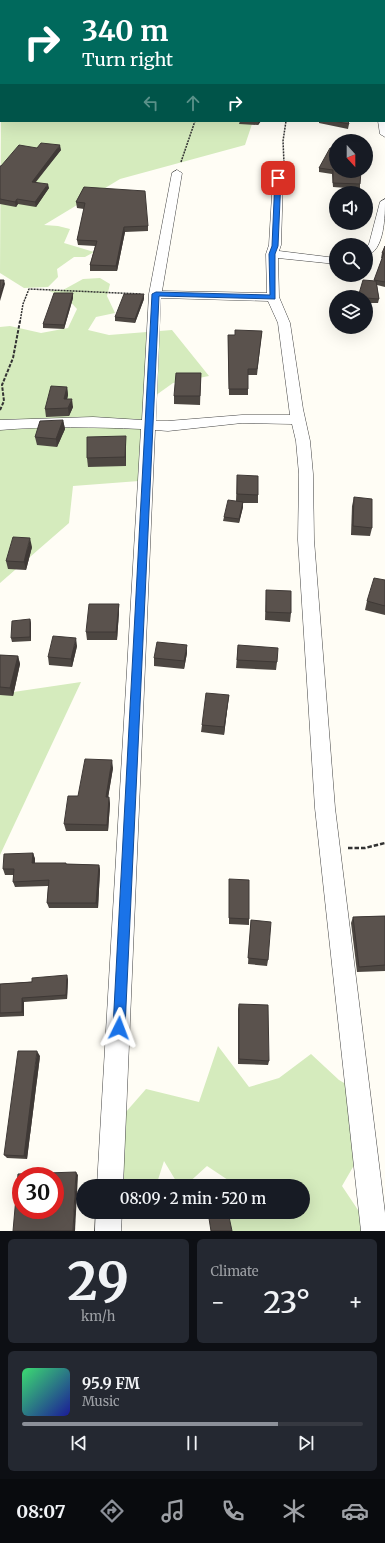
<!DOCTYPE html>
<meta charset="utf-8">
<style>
:root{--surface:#171b24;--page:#242831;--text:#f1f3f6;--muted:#9ea1a6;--line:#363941;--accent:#8c9099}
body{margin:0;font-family:Merriweather,serif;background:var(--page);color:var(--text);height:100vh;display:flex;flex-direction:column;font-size:15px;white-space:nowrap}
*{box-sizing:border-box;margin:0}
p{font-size:13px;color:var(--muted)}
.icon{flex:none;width:22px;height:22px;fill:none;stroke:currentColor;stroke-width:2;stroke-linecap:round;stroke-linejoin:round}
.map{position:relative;height:1231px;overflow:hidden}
.panel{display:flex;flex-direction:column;gap:8px;padding:8px;background:#0d0f14;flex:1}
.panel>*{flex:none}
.top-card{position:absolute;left:0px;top:0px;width:385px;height:122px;box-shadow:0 4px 16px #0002;background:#00695c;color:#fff;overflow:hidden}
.needle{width:26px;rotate:159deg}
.tools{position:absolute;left:329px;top:134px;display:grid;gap:8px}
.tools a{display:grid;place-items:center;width:44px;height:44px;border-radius:50%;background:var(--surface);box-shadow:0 4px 16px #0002;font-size:20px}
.speed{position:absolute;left:12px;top:1167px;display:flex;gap:8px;font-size:20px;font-weight:700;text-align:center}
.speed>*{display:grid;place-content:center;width:52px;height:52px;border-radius:50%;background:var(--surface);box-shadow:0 4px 16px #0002;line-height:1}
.speed .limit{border:6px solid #d22;background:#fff;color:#111}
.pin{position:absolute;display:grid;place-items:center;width:34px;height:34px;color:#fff;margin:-17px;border-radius:8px;box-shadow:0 2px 6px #0006}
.me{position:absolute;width:44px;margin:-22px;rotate:3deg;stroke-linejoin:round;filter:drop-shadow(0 0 3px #0008)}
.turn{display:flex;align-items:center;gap:14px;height:84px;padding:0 16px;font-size:18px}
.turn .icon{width:52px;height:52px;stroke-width:2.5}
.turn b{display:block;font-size:28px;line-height:34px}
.lanes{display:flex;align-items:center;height:38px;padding:0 16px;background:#0003;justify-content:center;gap:20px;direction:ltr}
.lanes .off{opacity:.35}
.big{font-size:30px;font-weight:600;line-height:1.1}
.panel .tile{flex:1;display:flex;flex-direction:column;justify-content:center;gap:6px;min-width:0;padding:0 14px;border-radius:6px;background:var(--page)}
.panel .dial{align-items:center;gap:0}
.dial b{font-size:52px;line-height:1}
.song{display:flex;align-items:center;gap:12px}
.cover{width:48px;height:48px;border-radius:6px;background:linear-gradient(135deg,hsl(140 70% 55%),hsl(240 70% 35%))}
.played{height:4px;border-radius:2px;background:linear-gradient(90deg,var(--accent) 75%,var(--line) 75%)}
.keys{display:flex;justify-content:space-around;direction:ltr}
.heat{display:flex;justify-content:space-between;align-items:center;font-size:22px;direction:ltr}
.panel .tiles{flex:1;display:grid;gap:8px;grid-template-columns:1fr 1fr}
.tile:last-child{grid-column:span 2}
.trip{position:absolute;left:76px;top:1179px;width:234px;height:40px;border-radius:20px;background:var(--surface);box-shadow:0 4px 16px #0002;font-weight:600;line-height:40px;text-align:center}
.tab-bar{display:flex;height:64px;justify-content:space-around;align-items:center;background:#090b0e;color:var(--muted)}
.tab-bar .icon{width:28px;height:28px}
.tab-bar .on{color:var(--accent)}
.tab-bar b{font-size:18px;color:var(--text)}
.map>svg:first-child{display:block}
</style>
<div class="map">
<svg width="385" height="1231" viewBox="0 0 385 1231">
<rect width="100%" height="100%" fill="#fffdf5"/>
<g fill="#d5ebbd">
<path d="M1,104V121H253L245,145L120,179L44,225L58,226L70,229L64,243L94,252L85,257H74L57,269L58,277L48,287L24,288L0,273Z"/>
<path d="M100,278L110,284L107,296L115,313L96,317L88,330L109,335L172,330L209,376L173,383L145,403L139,481L73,486L69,523L0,583V327L10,326L41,333L68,328L77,309L67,298L49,291L63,290L83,279Z"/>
<path d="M81,682L0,855V694Z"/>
<path d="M218,1046L249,1087L279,1078L311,1054L339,1080L368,1097L372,1134L342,1186L372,1231H227L229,1212H303V1186H231V1182L207,1166L185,1186H179L164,1161L156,1186H124L121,1151L125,1113L146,1089L199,1102Z"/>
</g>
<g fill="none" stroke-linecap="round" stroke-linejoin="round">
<defs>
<g id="minor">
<rect x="89" y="0" width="8" height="1"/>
<rect x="0" y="38" width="1" height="5"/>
<path d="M1,73V79L0,80V74Z"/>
<path d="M384,118L385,119V137L380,134L378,121H384Z"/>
<path d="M177,170L182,173L162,291L267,293L266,254L269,245L273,178L278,175L283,178L281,245L279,251L336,258V264L278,258L279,297L290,323L303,409L310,441L313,474L314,540L335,808L385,1213V1231H361L315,808L298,540L299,474L296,441L292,424L242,423L168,431L155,430L123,1186H97L141,429C94,427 47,426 0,430V420L93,417L142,420L149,294L172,173ZM161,298L268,301L278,323L290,415H242L168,421H156Z"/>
<path d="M385,199C385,215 385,251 366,256V247L369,244L380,202Z"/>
<path d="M96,1212H122L121,1231H95Z"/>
</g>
</defs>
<use href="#minor" stroke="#444" stroke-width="1"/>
<g stroke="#333" stroke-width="1.5" stroke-dasharray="2 1" stroke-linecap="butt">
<path d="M181,162L195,121"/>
<path d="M282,168L284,163L283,141L286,121"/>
<path d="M20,322L23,304L29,289L141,294"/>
</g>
<path stroke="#333" stroke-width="2" stroke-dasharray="3.5 1.5" stroke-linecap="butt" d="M0,410L4,401L2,385L13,358L20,321"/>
<path stroke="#333" stroke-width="2.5" stroke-dasharray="4.5 2" stroke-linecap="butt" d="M348,848H365L385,843"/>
<use href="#minor" fill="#fff" fill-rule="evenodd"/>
</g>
<g fill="#4d4742">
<path d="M240,121H261L258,125L239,124Z"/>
<path d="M319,121H348L349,124L348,129L319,123Z"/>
<path d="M37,148L61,150L36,182L49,188L36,207L18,204L16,207L0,204V166H1Z"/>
<path d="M336,149L360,184V189L333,187L332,174L319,172V168Z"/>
<path d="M84,187L148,226V231L125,232L117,271H90V265L95,246L78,245L77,240L84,209L77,208L76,202Z"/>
<path d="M385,246V287L377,285L379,299L378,303H366V297L374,281L382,258H381L382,253Z"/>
<path d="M73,293V298L64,329L43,328V324Z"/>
<path d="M144,299L135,323L115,321V317Z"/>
<path d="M262,331L257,375H248V395H229L228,340L235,335Z"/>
<path d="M201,373L200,405L174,404V396Z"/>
<path d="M67,387L68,395L67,399L73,407L69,416L46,417L45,409Z"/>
<path d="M63,420L65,429L57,447L37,445L35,437Z"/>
<path d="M126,444V466L88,467L87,458Z"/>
<path d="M237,475L258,495V503H243V507L239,523L223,521L224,517L236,501Z"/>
<path d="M354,497L372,528L370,536L351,535L352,506Z"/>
<path d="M32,547L26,570L8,569L6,561Z"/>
<path d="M385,580V615L365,610L367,601Z"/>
<path d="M266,590L291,613L290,622L265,620Z"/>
<path d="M119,604V612L117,640H87L86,632Z"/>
<path d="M30,619L31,624V641L12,642L11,638Z"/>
<path d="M238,645L277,662L276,670L236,668Z"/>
<path d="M77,646L72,667L49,665L48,657Z"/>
<path d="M187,653L184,669L154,666V658Z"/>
<path d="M0,655L18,656L20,664L13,696L0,695Z"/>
<path d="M229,695L224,735L201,732L202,725Z"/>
<path d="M113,768L108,797H109L110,804L108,831H66L64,824L78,796Z"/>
<path d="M33,853L35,859V863L99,865L100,870L98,908H49L47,903L48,886L15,887L13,882L14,875H5L3,869Z"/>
<path d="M229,879L249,919V925L229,924Z"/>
<path d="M385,916V971L357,972L351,923L353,917Z"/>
<path d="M251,920L268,960L267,966L248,964Z"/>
<path d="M68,979L67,999L24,1002V1016L0,1017V984Z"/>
<path d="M239,1004L269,1061L268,1065L238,1064V1009Z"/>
<path d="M40,1056L27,1159L7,1158L4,1155Z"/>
</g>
<g fill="#3f3936">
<path d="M258,121H261L258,125Z"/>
<path d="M60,145L61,150L32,186V182Z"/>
<path d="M48,184L49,188L36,207L35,202Z"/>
<path d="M17,199L18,204L16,207L15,202Z"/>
<path d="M124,227L125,232L117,271L116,266Z"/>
<path d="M4,280L5,284L0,301V294Z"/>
<path d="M73,293V298L64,329V325Z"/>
<path d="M144,294V299L135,323V319Z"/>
<path d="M67,387L68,395L65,408L64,399Z"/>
<path d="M72,399L73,407L69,416L68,408Z"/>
<path d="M63,420L65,429L57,447L56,439Z"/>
<path d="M126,436V466L125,457Z"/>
<path d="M243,502V507L239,523V519Z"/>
<path d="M30,538L32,547L26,570L24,562Z"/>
<path d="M119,604V612L117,640L116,632Z"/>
<path d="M30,619L31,624V641L30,637Z"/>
<path d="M76,638L77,646L72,667L71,659Z"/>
<path d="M187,645V653L184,669V661Z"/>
<path d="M18,656L20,664L13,696L10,688Z"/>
<path d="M229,695L224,735V727Z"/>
<path d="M112,760L113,768L107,804L106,797Z"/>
<path d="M109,797L110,804L108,831L107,825Z"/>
<path d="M33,853L35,859L34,868L32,863Z"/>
<path d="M99,865L100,870L98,908L96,903Z"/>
<path d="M67,975L68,979L67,999L66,995Z"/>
<path d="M22,998L24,1002V1016L22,1012Z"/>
<path d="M37,1051L40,1056L27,1159L24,1156Z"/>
<path d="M76,1172L78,1175L75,1231H73Z"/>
</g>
<g fill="#5a524d" stroke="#3f3936" fill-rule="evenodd">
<path d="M333,121H348L349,124Z"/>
<path d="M41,143L60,145L32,182L48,184L35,202L17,199L15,202L0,199V166H1L19,145L37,148Z"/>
<path d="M330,148L336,149V171H361L360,184L333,183V170L319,168Z"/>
<path d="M84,187L145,191L148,226L124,227L116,266L90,265L97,241L77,240L85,203L76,202Z"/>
<path d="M385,246V282L374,280L384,253H382Z"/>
<path d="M0,280H4L0,294Z"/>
<path d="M363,280L376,281L379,299L366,298V297H358Z"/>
<path d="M54,293H73L64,325L43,324Z"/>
<path d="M124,294H144L135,319L115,317Z"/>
<path d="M235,330L262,331L257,369H248V389H229L228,335H235Z"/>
<path d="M176,373H201L200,396H174Z"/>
<path d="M51,386L67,387L64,399H72L68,408L45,409Z"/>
<path d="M63,420L56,439L35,437L40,421Z"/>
<path d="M126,436L125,457L87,458V437Z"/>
<path d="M237,475L258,476V495L237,494Z"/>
<path d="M354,497L372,499V528L353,526Z"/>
<path d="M228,500L243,502L239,519L224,517Z"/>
<path d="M13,537L30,538L24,562L6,561Z"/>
<path d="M374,578L385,580V606L367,601Z"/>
<path d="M266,590L291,591V613L266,612Z"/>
<path d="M89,604H119L116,632H86Z"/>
<path d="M30,619V637L11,638L12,621Z"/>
<path d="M53,636L76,638L71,659L48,657Z"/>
<path d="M157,642L187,645L184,661L154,658Z"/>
<path d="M238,645L278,648L277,662L237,660Z"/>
<path d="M0,655L18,656L10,688L0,687Z"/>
<path d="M206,693L229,695L224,727L202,725Z"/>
<path d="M85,759L112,760L106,797H109L107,825L64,824L68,796H78Z"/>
<path d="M33,853L32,863H66V864L99,865L96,903H47L49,880L13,882L14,869H3L4,854Z"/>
<path d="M229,879L249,880V919L229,918Z"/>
<path d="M385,916V965L359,967L353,917Z"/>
<path d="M251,920L271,922L268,960L248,958Z"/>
<path d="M67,975L66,995L22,998V1012L0,1013V984L32,982V978Z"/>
<path d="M239,1004L268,1005L269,1061L239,1059Z"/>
<path d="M18,1051H37L24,1156L4,1155Z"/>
<path d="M76,1172L73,1231H13L18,1174ZM21,1176H55V1210H21Z"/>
<path d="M208,1212H228L232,1231H211Z"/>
</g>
<path fill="#1a73e8" stroke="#114b97" d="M278,176L281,178L278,246L275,254V299L159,296L125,1028L123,1032L119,1034L114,1032L113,1028L152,294L156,292L270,295L269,254L272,246L275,178Z"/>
</svg>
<div class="tools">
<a><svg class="needle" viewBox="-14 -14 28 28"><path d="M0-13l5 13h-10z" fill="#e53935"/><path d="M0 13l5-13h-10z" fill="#9ea1a6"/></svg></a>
<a><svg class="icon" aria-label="sound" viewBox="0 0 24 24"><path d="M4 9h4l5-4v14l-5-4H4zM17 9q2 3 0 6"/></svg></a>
<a><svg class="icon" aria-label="search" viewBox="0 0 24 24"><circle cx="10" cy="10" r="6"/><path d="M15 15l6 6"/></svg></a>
<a><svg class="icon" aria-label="layers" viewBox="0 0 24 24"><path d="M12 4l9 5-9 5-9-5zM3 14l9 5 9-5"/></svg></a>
</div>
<div class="speed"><div class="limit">30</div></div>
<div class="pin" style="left:278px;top:178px;background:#d93025"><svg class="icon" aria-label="arrive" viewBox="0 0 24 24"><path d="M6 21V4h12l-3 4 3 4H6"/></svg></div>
<svg class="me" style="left:119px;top:1028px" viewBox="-20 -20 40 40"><path d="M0-17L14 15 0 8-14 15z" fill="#1a73e8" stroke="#fff" stroke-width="4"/></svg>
<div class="trip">08:09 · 2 min · 520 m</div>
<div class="top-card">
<div class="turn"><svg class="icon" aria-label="right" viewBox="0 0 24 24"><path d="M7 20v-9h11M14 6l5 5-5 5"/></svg><div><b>340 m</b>Turn right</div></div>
<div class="lanes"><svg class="icon off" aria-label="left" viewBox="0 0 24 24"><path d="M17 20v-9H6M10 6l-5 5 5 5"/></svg><svg class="icon off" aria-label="ahead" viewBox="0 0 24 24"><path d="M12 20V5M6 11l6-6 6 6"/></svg><svg class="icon" aria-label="right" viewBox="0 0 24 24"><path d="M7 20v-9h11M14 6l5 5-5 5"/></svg></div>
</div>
</div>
<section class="panel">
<div class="tiles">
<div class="tile dial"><b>29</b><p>km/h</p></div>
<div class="tile"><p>Climate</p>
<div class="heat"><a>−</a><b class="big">23°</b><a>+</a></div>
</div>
<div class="tile">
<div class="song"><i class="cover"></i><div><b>95.9 FM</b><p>Music</p></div></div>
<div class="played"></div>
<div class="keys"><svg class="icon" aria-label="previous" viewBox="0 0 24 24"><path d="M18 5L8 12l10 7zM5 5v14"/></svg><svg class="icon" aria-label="pause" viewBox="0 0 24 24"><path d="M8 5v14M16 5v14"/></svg><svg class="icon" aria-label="next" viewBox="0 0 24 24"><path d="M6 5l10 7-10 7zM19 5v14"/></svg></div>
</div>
</div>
</section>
<nav class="tab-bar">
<b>08:07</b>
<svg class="icon on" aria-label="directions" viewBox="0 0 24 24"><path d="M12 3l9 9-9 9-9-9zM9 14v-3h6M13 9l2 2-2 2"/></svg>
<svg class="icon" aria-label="music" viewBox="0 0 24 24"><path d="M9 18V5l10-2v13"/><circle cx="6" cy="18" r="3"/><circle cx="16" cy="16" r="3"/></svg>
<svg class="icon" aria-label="phone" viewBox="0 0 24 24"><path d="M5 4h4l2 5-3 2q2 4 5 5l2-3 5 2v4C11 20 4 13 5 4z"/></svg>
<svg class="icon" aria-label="climate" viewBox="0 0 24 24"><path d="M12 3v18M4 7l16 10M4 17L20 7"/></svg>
<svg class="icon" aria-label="car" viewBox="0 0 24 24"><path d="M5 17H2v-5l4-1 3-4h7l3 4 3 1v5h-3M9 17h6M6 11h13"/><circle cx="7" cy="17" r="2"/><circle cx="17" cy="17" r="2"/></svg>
</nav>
